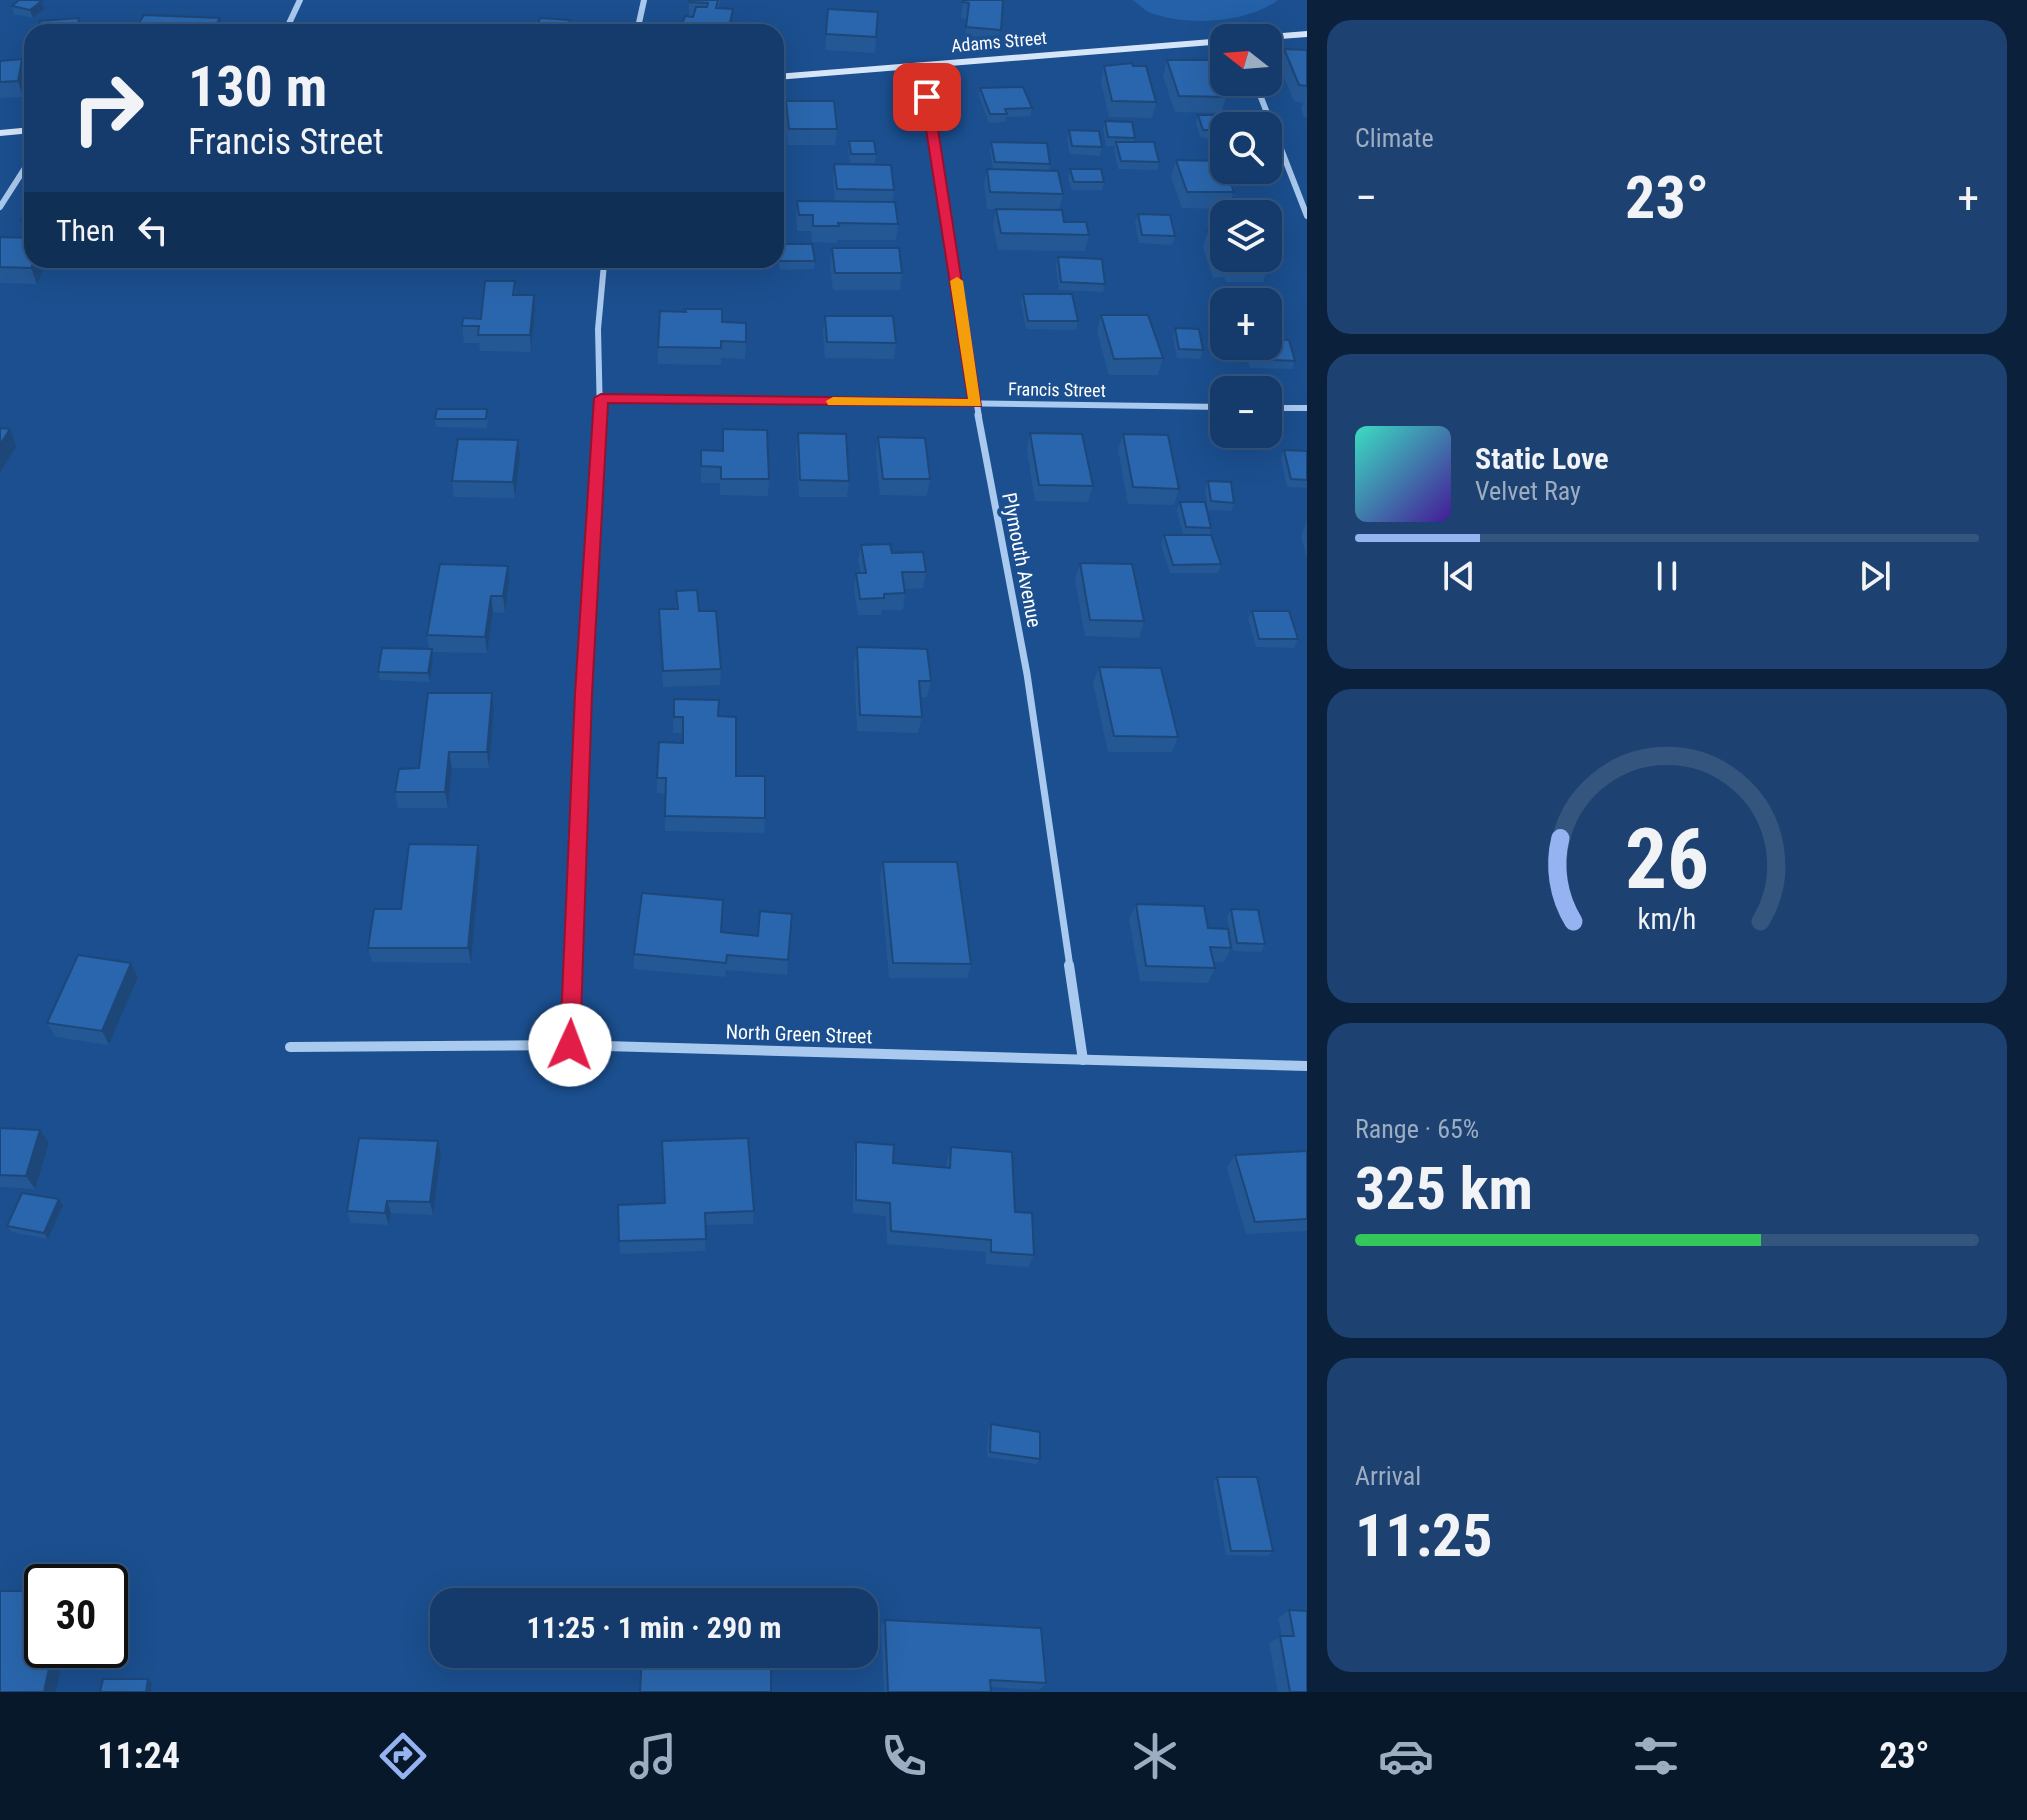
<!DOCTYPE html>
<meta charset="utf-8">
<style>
:root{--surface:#143b6b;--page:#1d4271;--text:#f1f3f6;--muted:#9dadc1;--line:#33557e;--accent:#95b2f1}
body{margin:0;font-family:"Roboto Condensed",sans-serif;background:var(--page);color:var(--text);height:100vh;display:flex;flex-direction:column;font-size:30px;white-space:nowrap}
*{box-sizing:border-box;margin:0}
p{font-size:26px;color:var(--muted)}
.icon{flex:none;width:44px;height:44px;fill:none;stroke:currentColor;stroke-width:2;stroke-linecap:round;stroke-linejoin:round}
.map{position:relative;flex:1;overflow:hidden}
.panel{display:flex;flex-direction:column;gap:20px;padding:20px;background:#0b203b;width:720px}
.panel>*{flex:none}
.guide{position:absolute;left:24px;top:24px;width:760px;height:244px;border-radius:24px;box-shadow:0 8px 32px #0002,0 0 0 2px var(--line);background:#143b6b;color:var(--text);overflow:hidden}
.needle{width:52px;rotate:287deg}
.controls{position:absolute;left:1210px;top:24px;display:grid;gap:16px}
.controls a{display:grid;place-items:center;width:72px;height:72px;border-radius:16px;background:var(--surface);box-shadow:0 8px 32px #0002,0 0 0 2px var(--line);font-size:40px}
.speed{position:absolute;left:24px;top:1564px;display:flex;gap:16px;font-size:40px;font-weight:700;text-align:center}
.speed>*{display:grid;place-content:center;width:104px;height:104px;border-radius:50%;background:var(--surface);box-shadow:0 8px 32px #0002,0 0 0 2px var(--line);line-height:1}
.speed .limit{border:4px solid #111;border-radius:12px;background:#fff;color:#111}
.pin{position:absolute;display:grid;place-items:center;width:68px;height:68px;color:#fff;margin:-34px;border-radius:16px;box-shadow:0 4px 12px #0006}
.me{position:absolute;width:88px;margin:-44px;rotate:2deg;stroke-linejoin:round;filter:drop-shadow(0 0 6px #0008)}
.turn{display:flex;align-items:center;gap:28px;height:168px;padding:0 32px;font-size:36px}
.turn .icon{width:104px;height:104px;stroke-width:2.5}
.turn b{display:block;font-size:56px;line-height:68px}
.then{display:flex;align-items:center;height:76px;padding:0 32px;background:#0003;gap:16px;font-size:30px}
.big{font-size:60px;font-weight:700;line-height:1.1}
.panel .card{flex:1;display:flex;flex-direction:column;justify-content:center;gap:12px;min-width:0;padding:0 28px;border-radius:24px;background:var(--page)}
.panel .dial{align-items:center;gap:0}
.dial svg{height:208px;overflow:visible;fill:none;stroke:var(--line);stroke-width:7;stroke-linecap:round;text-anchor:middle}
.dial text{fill:var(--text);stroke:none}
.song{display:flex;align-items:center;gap:24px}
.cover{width:96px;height:96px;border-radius:12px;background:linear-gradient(135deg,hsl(170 70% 55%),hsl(260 70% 35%))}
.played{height:8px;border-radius:4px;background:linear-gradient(90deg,var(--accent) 20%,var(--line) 20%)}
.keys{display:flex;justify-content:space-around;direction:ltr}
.heat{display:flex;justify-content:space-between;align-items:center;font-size:44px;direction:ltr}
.charge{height:12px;border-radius:6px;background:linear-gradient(90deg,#34c759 65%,var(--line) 0)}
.trip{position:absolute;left:430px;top:1588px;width:448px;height:80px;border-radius:24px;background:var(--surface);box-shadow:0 8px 32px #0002,0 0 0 2px var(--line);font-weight:700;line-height:80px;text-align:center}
.tabs{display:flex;height:128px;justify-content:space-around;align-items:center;background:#08182b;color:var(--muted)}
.tabs .icon{width:56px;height:56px}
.tabs .active{color:var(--accent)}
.tabs b{font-size:36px;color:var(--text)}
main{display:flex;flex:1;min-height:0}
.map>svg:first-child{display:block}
</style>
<main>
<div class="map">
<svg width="1307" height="1692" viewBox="0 0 1307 1692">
<rect width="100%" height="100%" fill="#1b4f8f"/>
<path fill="#2461a8" d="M1133,0H1278C1248,23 1190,26 1154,14C1146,12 1139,5 1133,0Z"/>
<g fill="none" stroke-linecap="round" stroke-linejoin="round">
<g stroke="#a9c9ee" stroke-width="6">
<path d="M285,32L300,0"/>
<path d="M637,32L644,0"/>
<path d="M922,67L979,417"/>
<path d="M1255,82L1307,216"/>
<path d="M0,207L32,157"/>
<path d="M601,398L1224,407"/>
<path d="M1268,408H1307"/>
<path d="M600,417L598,329L604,264"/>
</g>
<g stroke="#a9c9ee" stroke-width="7">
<path d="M978,415L1027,674L1070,967"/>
<path d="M573,967L600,415"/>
</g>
<g stroke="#a9c9ee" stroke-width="10">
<path d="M1069,965L1083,1060"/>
<path d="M570,1045L573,965"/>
<path d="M290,1047L570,1045L1307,1066"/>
</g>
<g fill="#d6e6fa" fill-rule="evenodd">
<path d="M1307,31V37L1268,40V38H1253L1258,35Z"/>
<path d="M1224,38V44L776,80V74Z"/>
<path d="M32,127V133L0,136V130Z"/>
</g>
</g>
<g fill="#245895">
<path d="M720,0L719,8L733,9L731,32H682V25L689,17V2Z"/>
<path d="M963,0H1003L998,46L964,43L967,19L961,18Z"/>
<path d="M42,1L44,9L33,18L14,14L12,6Z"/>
<path d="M828,9L876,37L875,53L825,50Z"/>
<path d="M32,34V70H31L26,55Z"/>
<path d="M1284,49L1307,50V117H1304L1301,108L1303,103L1294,101L1279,65Z"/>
<path d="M22,59L27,75L23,97L0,98V61Z"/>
<path d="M1167,60L1226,97L1221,113L1175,112L1163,76Z"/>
<path d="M1104,66H1133L1156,102L1152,118L1109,117L1101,82Z"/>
<path d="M980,88L1032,108L1030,116L1006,117L1005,122L989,123L979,96Z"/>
<path d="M786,101L837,129L835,145H788L785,117Z"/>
<path d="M1198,115L1224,126V138H1201L1196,123Z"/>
<path d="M1105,121L1135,138L1134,142L1159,162L1157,170L1118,169L1114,150L1115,146H1106L1103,129Z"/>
<path d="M1069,130L1102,147L1100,156L1070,154L1067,139Z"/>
<path d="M849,141L876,154L875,163H850L848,150Z"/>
<path d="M991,142L1050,164L1049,171L1063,194L1059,210L1064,222L1089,235L1085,251L998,250L993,226L996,209L1031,210L987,209L984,185L987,169H993L990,150Z"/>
<path d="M1176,160L1236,181L1229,209L1182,208L1171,177Z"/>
<path d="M834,164L894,190L892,202L898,224L896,240H837V243L812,242L811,231H797L796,217L797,201H835L833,180Z"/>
<path d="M1070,169L1104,182L1102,190H1072L1068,178Z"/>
<path d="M32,205V229H24L21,220Z"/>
<path d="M1138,214L1175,236L1172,245L1139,243L1135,222Z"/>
<path d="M1208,231L1268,266L1263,282H1226L1224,277L1213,278L1203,247Z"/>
<path d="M0,237L32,238L37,284L0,283Z"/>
<path d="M778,244L815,261L814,269L780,270L777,253Z"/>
<path d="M832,248L902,273L900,290H833L830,265Z"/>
<path d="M1058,257L1105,284L1103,292L1059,290L1056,266Z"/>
<path d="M515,281L516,295L535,311L531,352L480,351L479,343H464L462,326L481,319Z"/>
<path d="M1023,294L1078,321L1076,330L1026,329L1021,302Z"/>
<path d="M1101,315L1163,358L1158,375H1109L1097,332Z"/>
<path d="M825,316L896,343L894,359L825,358L823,332Z"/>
<path d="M722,322L746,342L745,359L721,358V365L658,364V347Z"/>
<path d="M1175,328L1203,350L1200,359L1177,358L1173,337Z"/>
<path d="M1270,339L1295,361L1292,369L1250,368L1245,346H1268Z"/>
<path d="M488,418L487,428L436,427L435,419Z"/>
<path d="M723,429L769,479L768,496L720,495V483H701V450L722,451Z"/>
<path d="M798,433L849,481L847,497H799L796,450Z"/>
<path d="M1030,433L1093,486L1088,502L1035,501L1027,450Z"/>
<path d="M1123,434L1179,489L1174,505L1128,504L1118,450Z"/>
<path d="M878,437L930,479L927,496L880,495L876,454Z"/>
<path d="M518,440L520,456L515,498L454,497L452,481Z"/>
<path d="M1284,450L1307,451V488L1287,487L1281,458Z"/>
<path d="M1208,481L1234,503L1231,511L1208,510L1205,489Z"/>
<path d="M1180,502L1211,528L1209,535L1221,564L1218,573H1170L1161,544L1164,535H1183L1177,510Z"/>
<path d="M1307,521V559L1301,536Z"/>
<path d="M861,545L892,553L926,572L923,588L904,589L905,593L903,610H882L881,615H858L854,589L856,573H861L858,561Z"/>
<path d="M1080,563L1144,621L1139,638L1085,636L1075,579Z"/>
<path d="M509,583L505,613L493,612L487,653L432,652L433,657L430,682L380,680L378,672L429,649L427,635Z"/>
<path d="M676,591L699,611L721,669L720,685L663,687L659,609H676Z"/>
<path d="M1252,611L1298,639L1294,648L1256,647L1248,619Z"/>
<path d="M857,647L931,681L927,697H920L922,717L918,733L857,731L854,663Z"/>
<path d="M1099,667L1178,737L1172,752H1108L1093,683Z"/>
<path d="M492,693L494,709L489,768H452L448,808H398L395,792Z"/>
<path d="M674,699L718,716L736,776L765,818L764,833L665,831L666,794L657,793V778L683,743V733H673Z"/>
<path d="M480,860L471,963L372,962L368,948Z"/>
<path d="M883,862L971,964L967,978H889L880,877Z"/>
<path d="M1136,904L1208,928L1231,948L1224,962H1214L1215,968L1208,983L1140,981L1129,919Z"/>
<path d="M1231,909L1265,944L1261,952L1233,951L1227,917Z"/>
<path d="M721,932L788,960L787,975L726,970L725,977L634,969V954Z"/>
<path d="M131,963L138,977L109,1045L56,1037L47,1023Z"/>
<path d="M0,1128L49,1143L35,1189L0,1187Z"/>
<path d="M438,1141L441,1154L433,1215L391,1213L389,1225L351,1223L347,1211Z"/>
<path d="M662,1141L754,1211L753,1224L705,1225V1251L620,1254L618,1205L664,1203Z"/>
<path d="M856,1142L893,1163L946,1168L947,1160L951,1147L1015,1212L1034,1255L1028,1267L986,1264V1252L887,1244L886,1216L853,1213L854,1156Z"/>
<path d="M1307,1151V1231L1246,1234L1227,1168L1235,1155Z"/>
<path d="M59,1199L63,1206L48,1239L12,1232L7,1226Z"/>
<path d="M991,1424L1040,1459L1037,1464L987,1457L988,1430Z"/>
<path d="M1217,1477L1273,1551L1267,1556L1226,1555L1213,1482Z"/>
<path d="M1289,1610L1307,1692H1278L1269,1643L1282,1636L1278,1618Z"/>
<path d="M885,1620L1046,1683L1039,1690L990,1687L991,1692H884L881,1627Z"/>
</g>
<g fill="#1d4779">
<path d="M42,1L44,9L33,18L30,10Z"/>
<path d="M733,9L731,32H728Z"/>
<path d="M79,18L83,32H77Z"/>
<path d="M220,18L223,32H212Z"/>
<path d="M22,59L27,75L23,97L18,81Z"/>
<path d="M35,260H48L37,284L31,268Z"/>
<path d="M534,295L535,311L531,352L530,335Z"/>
<path d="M10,429L16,446L0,473V445Z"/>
<path d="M518,440L520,456L515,498L513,482Z"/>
<path d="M508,566L509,583L505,613L503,596Z"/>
<path d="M491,596L493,612L487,653L485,637Z"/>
<path d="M432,649L433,657L430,682L428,673Z"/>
<path d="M492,693L494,709L489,768L487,752Z"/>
<path d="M449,752L452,768L448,808L445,792Z"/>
<path d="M478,845L480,860L471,963L468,948Z"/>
<path d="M131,963L138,977L109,1045L102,1031Z"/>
<path d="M40,1130L49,1143L35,1189L26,1176Z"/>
<path d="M438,1141L441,1154L433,1215L430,1202Z"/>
<path d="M59,1199L63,1206L48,1239L44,1233Z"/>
<path d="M387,1201L391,1213L389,1225L385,1213Z"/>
<path d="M29,1591L39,1599L34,1624L23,1616Z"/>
<path d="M53,1650H64L56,1692H44Z"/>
<path d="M148,1679L152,1683L151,1692H146Z"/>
</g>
<g fill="#2a66ad" stroke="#1d4779" stroke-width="2">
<path d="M19,0H36L42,1L30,10L12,6Z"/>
<path d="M689,0H718L716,8L733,9L728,32H692L693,26L682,25L685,16L693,17L696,7H707L708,3L689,2Z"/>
<path d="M964,0H1003L1001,30L966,27L969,3L963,2Z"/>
<path d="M828,9L878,12L876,37L826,34Z"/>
<path d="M144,15L220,18L212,32H125L130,23H139Z"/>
<path d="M79,18L77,32H38L40,21Z"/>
<path d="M540,18L570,20L567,32H536Z"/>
<path d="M472,25L531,27L530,32H469Z"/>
<path d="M29,34H32V54L26,55Z"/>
<path d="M1284,49L1307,50V86L1299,85Z"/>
<path d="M22,59L18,81L0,82V61Z"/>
<path d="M1167,60H1213L1226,97L1179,96Z"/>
<path d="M1132,63L1133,66H1146L1156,102L1112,101L1104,66Z"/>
<path d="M1023,87L1032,108L1005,109L1007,114H990L980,88Z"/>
<path d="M786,101H834L837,129H789Z"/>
<path d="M1198,115H1231L1235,126H1224V130H1203Z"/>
<path d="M1105,121L1132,122L1135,138L1108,137Z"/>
<path d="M1069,130L1099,131L1102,147L1072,146Z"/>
<path d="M849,141H874L876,154H851Z"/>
<path d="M991,142L1047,143L1050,164L995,162Z"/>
<path d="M1116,142H1154L1159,162L1121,161Z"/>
<path d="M1176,160L1223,161L1224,170H1229L1236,181H1230L1234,192H1187Z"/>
<path d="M834,164L891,165L894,190L837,189Z"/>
<path d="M987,169L1058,171L1063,194L990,192Z"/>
<path d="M1070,169H1101L1104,182H1074Z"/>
<path d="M797,201L895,202L898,224L838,223L839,226H813V215H799Z"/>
<path d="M30,205H32V221L21,220Z"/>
<path d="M996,209L1062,210L1064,222H1086L1089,235L1001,233Z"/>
<path d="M1138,214L1170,215L1175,236L1142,235Z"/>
<path d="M1208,231H1224V258H1265L1268,266H1231L1229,261H1218Z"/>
<path d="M0,237L32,238V260H35L31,268L0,267Z"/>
<path d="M778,244H812L815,261H780Z"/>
<path d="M832,248H899L902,273H835Z"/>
<path d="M1058,257L1102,259L1105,284L1061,282Z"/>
<path d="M485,281H515L513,295H534L530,335H478L479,326H462L463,318L481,319Z"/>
<path d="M1023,294H1072L1078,321H1028Z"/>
<path d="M685,309H722V322L746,323V342L721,341V348L658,347L660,311L686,312Z"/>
<path d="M1101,315H1148L1163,358L1114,359Z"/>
<path d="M825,316H893L896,343L827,342Z"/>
<path d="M1175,328L1199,329L1203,350L1179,349Z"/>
<path d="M1268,331L1270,339L1289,340L1295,361L1253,359L1250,346H1268Z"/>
<path d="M437,409H487L486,419H435Z"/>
<path d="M0,428L10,429L0,445Z"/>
<path d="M723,429L767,430L769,479H721V467L701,466V450L723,451Z"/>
<path d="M798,433L846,434L849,481L800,480Z"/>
<path d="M1030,433L1082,434L1093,486L1039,485Z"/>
<path d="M1123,434L1168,435L1179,489L1133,487Z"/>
<path d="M878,437L925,438L930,479H883Z"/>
<path d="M458,439L518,440L513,482L452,481Z"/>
<path d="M1284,450L1307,451V480L1291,479Z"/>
<path d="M1208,481L1231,482L1234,503L1211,501Z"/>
<path d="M1180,502H1205L1211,528L1186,527Z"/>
<path d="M1164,535H1211L1221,564L1173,565Z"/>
<path d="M890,544L892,553L923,552L926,572H902L905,593L884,594V598L860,599L856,573H866L861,545Z"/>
<path d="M1080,563L1132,564L1144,621L1090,620Z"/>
<path d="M440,564L508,566L503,596H491L485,637L427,635Z"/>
<path d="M697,590L699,611H716L721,669L663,671L659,609H678L676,591Z"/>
<path d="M1252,611H1289L1298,639H1259Z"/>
<path d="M857,647L927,649L931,681H919L922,717L860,715Z"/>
<path d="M382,648L432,649L428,673L378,672Z"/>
<path d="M1099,667L1161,668L1178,737L1114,736Z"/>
<path d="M428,693H492L487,752H449L445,792H395L399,769L419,768Z"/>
<path d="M674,699L719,700L718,716L736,717V776H765V818L665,816L666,778H657L659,742L683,743V717H674Z"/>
<path d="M409,844L478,845L468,948H368L374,909H401Z"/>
<path d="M883,862H957L971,964L893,963Z"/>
<path d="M642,893L723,900L721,932L758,936L760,911L792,914L788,960L727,955L726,963L634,954Z"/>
<path d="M1136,904L1204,906L1208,928L1228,929L1231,948L1210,947L1215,968L1146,966Z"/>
<path d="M1231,909L1258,910L1265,944L1237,943Z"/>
<path d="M78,955L131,963L102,1031L47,1023Z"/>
<path d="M0,1128L40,1130L26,1176L0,1175Z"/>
<path d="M359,1138L438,1141L430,1202L387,1201L385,1213L347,1211Z"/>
<path d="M748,1138L754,1211L705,1213L706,1239L619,1241L618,1205L665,1203L662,1141Z"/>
<path d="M856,1142L894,1145L893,1163L950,1168L951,1147L1012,1152L1015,1212L1032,1213L1034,1255L991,1252V1240L891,1231L890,1203L856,1200Z"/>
<path d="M1307,1151V1219L1255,1222L1235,1155Z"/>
<path d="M22,1193L59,1199L44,1233L7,1226Z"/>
<path d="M991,1424L1040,1432V1459L990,1452Z"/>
<path d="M1217,1477H1257L1273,1551H1231Z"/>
<path d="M0,1591H29L23,1616H42V1650H53L44,1692H0Z"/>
<path d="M1289,1610L1307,1611V1692H1290L1280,1636H1294Z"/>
<path d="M885,1620L1041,1628L1046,1683L990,1680L991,1692H888Z"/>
<path d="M642,1654H726V1656L771,1659V1692H640Z"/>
<path d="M103,1679H148L146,1692H100Z"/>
</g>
<path fill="#e11d48" stroke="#92132f" stroke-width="2" d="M927,94L933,97L981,406L608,403L592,694L580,1045L570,1054L563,1051L560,1045L575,694L594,398L601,394L968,399L921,97Z"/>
<path fill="#f59e0b" d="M957,277L963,281L981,406L828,405L826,401L833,397L968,399L950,281Z"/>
<g text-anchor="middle" stroke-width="8" stroke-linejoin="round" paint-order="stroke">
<g font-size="18" fill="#fff" stroke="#1b4f8f">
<text transform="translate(999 42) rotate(-5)" y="6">Adams Street</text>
<text transform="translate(1057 390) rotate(1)" y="6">Francis Street</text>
</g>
<g font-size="20" fill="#fff" stroke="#1b4f8f">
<text transform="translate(1022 560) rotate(79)" y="7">Plymouth Avenue</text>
<text transform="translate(799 1034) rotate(2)" y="7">North Green Street</text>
</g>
</g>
</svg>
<div class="controls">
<a><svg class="needle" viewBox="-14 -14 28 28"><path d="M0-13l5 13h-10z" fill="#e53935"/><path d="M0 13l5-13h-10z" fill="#9dadc1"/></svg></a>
<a><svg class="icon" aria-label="search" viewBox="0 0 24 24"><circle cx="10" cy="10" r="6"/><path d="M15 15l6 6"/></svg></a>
<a><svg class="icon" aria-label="layers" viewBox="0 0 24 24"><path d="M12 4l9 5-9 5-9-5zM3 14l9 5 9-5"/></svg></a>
<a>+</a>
<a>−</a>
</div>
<div class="speed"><div class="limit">30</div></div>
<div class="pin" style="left:927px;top:97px;background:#d93025"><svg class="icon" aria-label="arrive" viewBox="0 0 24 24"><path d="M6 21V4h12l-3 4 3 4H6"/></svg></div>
<svg class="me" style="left:570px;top:1045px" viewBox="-20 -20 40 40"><circle r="19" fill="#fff"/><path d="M0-13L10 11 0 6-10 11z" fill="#e11d48"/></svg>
<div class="trip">11:25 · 1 min · 290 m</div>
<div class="guide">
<div class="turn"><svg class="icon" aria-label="right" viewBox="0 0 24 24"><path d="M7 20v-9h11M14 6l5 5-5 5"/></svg><div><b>130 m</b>Francis Street</div></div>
<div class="then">Then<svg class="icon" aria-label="left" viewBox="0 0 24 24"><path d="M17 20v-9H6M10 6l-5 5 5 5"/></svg></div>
</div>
</div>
<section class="panel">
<div class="card"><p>Climate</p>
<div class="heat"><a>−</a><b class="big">23°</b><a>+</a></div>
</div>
<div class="card">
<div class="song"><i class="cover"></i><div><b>Static Love</b><p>Velvet Ray</p></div></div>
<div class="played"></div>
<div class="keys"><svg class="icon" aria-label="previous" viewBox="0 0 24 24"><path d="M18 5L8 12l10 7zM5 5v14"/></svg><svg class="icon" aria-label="pause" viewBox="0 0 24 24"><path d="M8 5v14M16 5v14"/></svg><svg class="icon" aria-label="next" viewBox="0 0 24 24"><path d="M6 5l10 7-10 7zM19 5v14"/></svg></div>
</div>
<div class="card dial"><svg viewBox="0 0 100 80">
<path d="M14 69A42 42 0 1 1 86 69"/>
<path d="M14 69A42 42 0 0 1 9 37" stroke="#95b2f1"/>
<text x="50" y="56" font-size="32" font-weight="700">26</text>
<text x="50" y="72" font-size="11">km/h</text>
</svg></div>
<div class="card"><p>Range · 65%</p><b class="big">325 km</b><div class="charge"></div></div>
<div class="card"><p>Arrival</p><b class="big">11:25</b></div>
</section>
</main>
<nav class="tabs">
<b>11:24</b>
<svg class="icon active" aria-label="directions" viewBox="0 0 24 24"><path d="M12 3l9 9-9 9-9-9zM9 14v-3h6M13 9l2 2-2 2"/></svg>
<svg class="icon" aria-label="music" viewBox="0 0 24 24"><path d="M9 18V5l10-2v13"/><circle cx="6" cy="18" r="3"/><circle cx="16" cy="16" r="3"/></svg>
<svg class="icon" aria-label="phone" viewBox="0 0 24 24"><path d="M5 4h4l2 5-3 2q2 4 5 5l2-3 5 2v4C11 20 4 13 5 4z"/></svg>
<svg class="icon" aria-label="climate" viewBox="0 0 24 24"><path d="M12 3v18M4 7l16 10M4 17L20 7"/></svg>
<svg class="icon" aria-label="car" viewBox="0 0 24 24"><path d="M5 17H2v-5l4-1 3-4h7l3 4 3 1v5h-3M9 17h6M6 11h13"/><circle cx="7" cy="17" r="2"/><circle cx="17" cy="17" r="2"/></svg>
<svg class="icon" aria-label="filters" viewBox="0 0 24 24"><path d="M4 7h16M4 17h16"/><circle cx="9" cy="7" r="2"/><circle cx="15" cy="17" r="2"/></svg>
<b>23°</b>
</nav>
